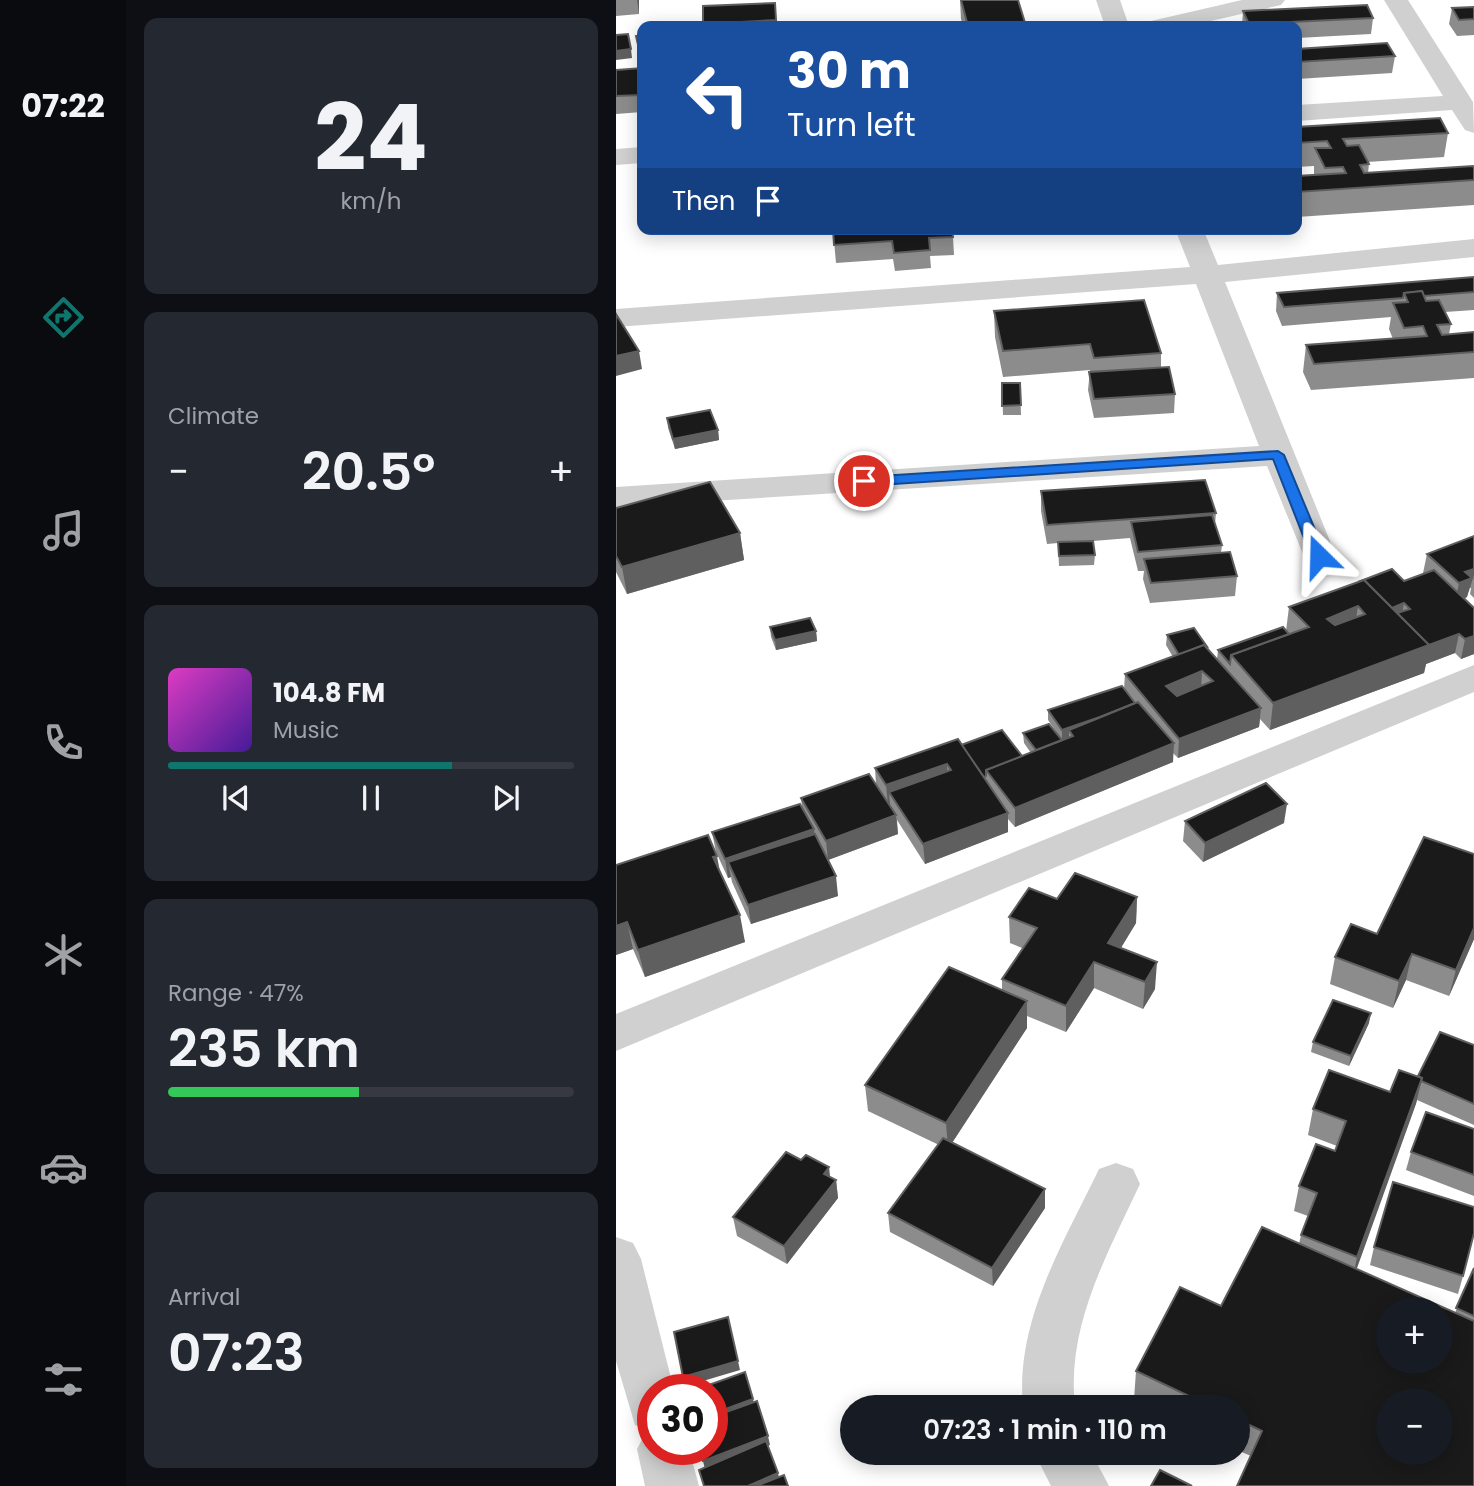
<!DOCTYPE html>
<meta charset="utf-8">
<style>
:root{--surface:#171b24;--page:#242831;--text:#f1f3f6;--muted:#9ea1a6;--line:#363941;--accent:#0f766e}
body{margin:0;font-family:Poppins,sans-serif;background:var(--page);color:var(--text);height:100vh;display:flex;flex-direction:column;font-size:26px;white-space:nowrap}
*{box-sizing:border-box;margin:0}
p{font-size:23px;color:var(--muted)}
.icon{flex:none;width:38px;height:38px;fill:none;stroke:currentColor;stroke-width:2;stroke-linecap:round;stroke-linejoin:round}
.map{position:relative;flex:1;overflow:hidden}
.side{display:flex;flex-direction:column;gap:18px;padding:18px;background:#0d0f14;width:490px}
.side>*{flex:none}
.banner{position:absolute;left:21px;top:21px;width:665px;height:214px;border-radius:14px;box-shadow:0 4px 18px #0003;background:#1a4fa0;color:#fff;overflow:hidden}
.tools{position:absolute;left:760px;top:1297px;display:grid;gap:14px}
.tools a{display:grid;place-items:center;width:77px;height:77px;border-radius:50%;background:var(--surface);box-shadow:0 4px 18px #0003;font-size:35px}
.speed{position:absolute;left:21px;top:1374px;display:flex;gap:14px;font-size:35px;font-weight:700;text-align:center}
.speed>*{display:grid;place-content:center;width:91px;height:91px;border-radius:50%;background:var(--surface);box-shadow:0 4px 18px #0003;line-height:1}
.speed .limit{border:10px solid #d22;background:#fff;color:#111}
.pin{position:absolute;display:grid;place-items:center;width:60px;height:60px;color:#fff;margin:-30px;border:4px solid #fff;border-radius:50%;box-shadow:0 2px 7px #0007}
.me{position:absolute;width:77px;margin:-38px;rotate:338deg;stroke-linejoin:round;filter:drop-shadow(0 0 5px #0008)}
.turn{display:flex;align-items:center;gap:24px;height:147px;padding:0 35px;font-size:32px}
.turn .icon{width:91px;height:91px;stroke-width:2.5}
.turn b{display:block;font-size:49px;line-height:60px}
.then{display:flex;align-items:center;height:66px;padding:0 35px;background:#0003;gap:14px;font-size:26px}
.big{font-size:52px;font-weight:600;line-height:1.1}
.side .widget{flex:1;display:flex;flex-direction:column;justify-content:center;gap:10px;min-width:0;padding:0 24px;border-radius:14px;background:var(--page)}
.side .dial{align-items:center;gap:0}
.dial b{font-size:91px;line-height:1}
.song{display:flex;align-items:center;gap:21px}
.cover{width:84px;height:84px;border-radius:10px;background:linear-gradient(135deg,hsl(310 70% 55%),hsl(260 70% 35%))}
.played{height:7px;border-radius:4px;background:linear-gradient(90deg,var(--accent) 70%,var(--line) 70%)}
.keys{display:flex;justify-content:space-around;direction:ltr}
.heat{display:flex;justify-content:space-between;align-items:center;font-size:38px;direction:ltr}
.charge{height:10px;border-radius:5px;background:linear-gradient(90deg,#34c759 47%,var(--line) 0)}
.trip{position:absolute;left:224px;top:1395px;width:410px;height:70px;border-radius:35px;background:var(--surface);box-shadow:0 4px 18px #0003;font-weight:600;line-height:70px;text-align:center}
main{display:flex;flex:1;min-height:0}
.tab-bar{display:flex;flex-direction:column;width:126px;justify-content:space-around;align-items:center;background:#090b0e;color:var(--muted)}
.tab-bar .icon{width:49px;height:49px}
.tab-bar .on{color:var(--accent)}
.tab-bar b{font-size:32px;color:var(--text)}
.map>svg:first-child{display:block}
</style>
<main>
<nav class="tab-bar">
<b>07:22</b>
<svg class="icon on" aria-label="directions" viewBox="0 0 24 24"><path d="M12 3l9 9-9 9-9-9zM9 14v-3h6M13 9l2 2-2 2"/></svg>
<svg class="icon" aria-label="music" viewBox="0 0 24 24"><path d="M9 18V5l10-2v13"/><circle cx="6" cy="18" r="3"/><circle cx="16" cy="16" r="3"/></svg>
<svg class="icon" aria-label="phone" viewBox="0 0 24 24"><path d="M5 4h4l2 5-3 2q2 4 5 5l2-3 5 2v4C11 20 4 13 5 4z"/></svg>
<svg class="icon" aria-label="climate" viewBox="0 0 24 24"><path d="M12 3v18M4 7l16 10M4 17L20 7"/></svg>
<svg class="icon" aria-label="car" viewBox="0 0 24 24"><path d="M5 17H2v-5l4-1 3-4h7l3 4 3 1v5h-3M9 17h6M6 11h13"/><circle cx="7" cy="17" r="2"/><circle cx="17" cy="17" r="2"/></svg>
<svg class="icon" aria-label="filters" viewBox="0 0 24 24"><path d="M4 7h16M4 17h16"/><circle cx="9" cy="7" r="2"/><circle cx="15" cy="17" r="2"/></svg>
</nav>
<section class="side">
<div class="widget dial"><b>24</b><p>km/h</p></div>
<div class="widget"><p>Climate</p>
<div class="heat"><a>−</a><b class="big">20.5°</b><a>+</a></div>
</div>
<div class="widget">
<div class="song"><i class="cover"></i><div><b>104.8 FM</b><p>Music</p></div></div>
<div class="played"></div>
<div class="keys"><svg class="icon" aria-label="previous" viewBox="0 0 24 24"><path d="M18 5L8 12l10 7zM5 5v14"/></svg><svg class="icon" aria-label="pause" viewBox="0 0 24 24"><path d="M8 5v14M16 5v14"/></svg><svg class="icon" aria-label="next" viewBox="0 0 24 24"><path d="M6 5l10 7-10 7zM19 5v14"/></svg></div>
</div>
<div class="widget"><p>Range · 47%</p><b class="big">235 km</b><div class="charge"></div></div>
<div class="widget"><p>Arrival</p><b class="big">07:23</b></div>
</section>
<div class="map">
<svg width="858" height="1486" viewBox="0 0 858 1486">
<rect width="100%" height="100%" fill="#fff"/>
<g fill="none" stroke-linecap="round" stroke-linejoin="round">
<g fill="#d0d0d0" fill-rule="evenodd">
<path d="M480,0H504L513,26H489Z"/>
<path d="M626,0H669L665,5L573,26H531L535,21Z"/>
<path d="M768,0H792L857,102L858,133L849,130L836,110L681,121V105L827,96Z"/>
<path d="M26,147V163L0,165V149Z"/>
<path d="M559,229H587L602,265L858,239V257L609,282L720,556L715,564L703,567L691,564L651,466L0,507V487L643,446L580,284L0,327V309L574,267Z"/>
<path d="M858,665V692L0,1051V1014Z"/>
<path d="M500,1163L517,1169L524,1184C491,1255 450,1326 459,1407H407C399,1321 447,1244 483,1169Z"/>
<path d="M0,1237L17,1243L25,1259L58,1390H37V1449H73L83,1486H29L21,1449L31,1430L19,1425L0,1361Z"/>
<path d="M418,1452H475L493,1486H435Z"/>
</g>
</g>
<g fill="#8c8c8c">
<path d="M0,0H23V14L0,16Z"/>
<path d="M344,0H402L410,26H347L345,19Z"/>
<path d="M159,3L161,26H87V6Z"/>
<path d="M858,7V35L841,36L833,24L836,8Z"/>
<path d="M627,11L757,18L755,34L681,38V26H626Z"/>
<path d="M681,49L779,56L776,73L681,79Z"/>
<path d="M26,68V112L0,114V70Z"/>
<path d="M681,127L832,133L828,157L751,162L753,164L752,173L858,168V205L681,217V176L698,175V166L681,167Z"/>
<path d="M217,229L337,237L338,255L314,256L315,268L279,271L277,259L220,263Z"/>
<path d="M858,277V310L829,312L835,324L833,334L858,332V378L695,390L687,372L690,345L777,339L773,329L775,317L666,326L660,311L661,293Z"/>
<path d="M378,311L545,353V368L559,394L558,413L478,418L472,390L474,370L387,377L379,337Z"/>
<path d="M386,383H404L405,415H387Z"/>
<path d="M51,418L102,430L103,440L59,449L52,428Z"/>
<path d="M425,491L600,513L599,524L606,545L605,553L621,576L619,596L534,603L527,579L528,571H522L514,538L477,541L479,555L478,565L443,566L442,543L431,544L425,511Z"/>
<path d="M0,508L124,533L128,560L11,594L0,572Z"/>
<path d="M858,536V598L854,594L855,588H853L851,597L848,599L858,608V654L845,659L839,653L810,664L808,673L654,730L644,719L643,727L562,758L557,753V762L399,827L392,819V832L309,864L281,820L282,834L212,860L208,853L222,896L135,924L116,882L115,877L112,878L100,852L96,832L186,807L185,798L260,785L259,768L345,745L406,756L415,753L408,743L407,733L446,740L432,720V710L508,689L509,674L557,657L550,645L551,635L592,648L601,659L602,650L670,631L673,607L788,581L808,574L807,573L811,554Z"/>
<path d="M154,627L200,631L201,641L160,650L155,637Z"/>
<path d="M569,821L668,823L587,862L567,841Z"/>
<path d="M858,854V939L833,996L790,980L777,1008L714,984L719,957L761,934Z"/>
<path d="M0,865L105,873L129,942L29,977L17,949L0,955Z"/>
<path d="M521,897L520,923L505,948L539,989L527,1009L478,988L450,1032L411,1016V1028L336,1143L429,1208L377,1286L274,1232L272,1213L323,1145L252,1111L249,1085L386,990V979L406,948L394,943L393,917L441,899Z"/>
<path d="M753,1023L733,1066L695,1052L697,1042Z"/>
<path d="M858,1045V1125L801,1100L740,1269L839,1313L858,1268V1486L635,1456L621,1450V1407H533L518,1400L520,1371L605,1306L683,1244L685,1235L692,1216L678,1211L683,1186L719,1151L721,1146L692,1135L697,1109L774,1092Z"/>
<path d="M858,1129V1196L790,1170L795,1152Z"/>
<path d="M214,1177L220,1180L222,1198L171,1264L121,1236L117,1217Z"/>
<path d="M758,1247L847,1276L842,1294L754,1265Z"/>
</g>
<g fill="#5f5f5f">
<path d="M21,0H23V14Z"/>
<path d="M26,48V57H24L23,49Z"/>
<path d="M15,49L16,58L0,60V51Z"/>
<path d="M23,351L26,369L0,376V356Z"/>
<path d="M102,430L103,440L59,449L57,439Z"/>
<path d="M124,533L128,560L11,594L6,567Z"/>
<path d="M858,569V575L851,597L839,602L843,583L849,572Z"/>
<path d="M788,603L785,622L770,610Z"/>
<path d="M742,606L738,633L708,646L711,619Z"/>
<path d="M200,631L201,641L160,650L159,640Z"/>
<path d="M843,634L839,653L810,664L808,673L654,730L657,703Z"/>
<path d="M858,636V654L845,659L849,639Z"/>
<path d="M586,671L585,690L549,705L550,686Z"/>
<path d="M520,705L453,730V738L446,741V730Z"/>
<path d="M645,708L643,727L562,758L563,739Z"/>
<path d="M558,743L557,762L399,827V808Z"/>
<path d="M331,764L332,783L273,792L274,804L272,805L270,785Z"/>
<path d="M671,804L668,823L587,862L589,843Z"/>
<path d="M392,813V832L309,864L307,844Z"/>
<path d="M280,815L282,834L212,860L210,841Z"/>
<path d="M198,829L200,848L112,862L115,877L112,878L109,859Z"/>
<path d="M101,856L106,883L97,857Z"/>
<path d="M220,876L222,896L135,924L132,905Z"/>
<path d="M521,897L520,923L493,967L492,943Z"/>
<path d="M124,915L129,942L29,977L22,950Z"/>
<path d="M11,922L17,949L0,955V926Z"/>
<path d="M858,928V939L833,996L840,970Z"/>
<path d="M796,954L790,980L777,1008L783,981Z"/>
<path d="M478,962V988L450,1032V1006Z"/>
<path d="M541,962L539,989L527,1009L529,982Z"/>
<path d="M411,1001V1028L332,1149L330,1123Z"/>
<path d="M755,1013L753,1023L733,1066L735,1056Z"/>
<path d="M806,1078L800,1104L736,1282L741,1257Z"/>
<path d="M213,1167L215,1185L220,1180L222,1198L171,1264L168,1246L208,1174Z"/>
<path d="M429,1189V1208L377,1286L376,1268Z"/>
<path d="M112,1317L124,1370L70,1386L67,1377Z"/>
<path d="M137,1399L139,1408L96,1424V1414Z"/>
<path d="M152,1436L154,1445L89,1469L87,1461Z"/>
<path d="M162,1473L164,1482L154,1486H132Z"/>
</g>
<g fill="#1a1a1a" stroke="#5f5f5f" stroke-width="2" fill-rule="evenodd">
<path d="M345,0H402L410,26H352Z"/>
<path d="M159,3L160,20L87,24V6Z"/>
<path d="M751,5L757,18L633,24L627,11Z"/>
<path d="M858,7V19L843,20L836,8Z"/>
<path d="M603,23L605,26H561Z"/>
<path d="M12,34L15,49L0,51V35Z"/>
<path d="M26,35V48L23,49L20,36Z"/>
<path d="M771,43L779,56L681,62V49Z"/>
<path d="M26,68V95L0,96V70Z"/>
<path d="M824,118L832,133L727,139L731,146L743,145L753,164L744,165L748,173L857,166L858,168V180L681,192V176L730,173L727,167L709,168L699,148H715L711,141L681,143V127Z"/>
<path d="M217,229H336L337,237L313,238L314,250L278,253L276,241L218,245Z"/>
<path d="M858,277V292L808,296L806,291L788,293L787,298L668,307L661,293Z"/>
<path d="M806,291L810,301L823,300L835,324L821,325L826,335L858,332V352L698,364L690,345L811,336L807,326L788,328L777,303L792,302L788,293Z"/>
<path d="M528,300L545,353L478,358L474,344L387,351L378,311Z"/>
<path d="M0,314L23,351L0,356Z"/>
<path d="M553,367L559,394L478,399L473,372Z"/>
<path d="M386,383H404L405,405L386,406Z"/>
<path d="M94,410L102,430L57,439L51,418Z"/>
<path d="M589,480L600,513L431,525L425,491Z"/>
<path d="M94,482L124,533L6,567L0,556V508Z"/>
<path d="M596,515L606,545L522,552L515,522Z"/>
<path d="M858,536V569L849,572L856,578L843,583L811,554Z"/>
<path d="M477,541L479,555L443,556L442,542Z"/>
<path d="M614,552L621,576L535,583L528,559Z"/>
<path d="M776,569L788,581L818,570L858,608V636L849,639L843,634L813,645L781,613L794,609L788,603L776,608L748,580L742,582Z"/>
<path d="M748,580L813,645L657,703L615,655L693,627L673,607ZM742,606L749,614L719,625L711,619Z"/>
<path d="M194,618L200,631L159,640L154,627Z"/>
<path d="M667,627L673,634L615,655L614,664L602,650Z"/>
<path d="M578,628L592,648L588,645L563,655L551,635Z"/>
<path d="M588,645L645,708L563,739L509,674ZM586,671L597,681L561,696L550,686Z"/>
<path d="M506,686L519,703L484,717L446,730L432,710Z"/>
<path d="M522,702L558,743L399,808L370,770L457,736L453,730Z"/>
<path d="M433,724L446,740L420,750L407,733Z"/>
<path d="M386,730L406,756L370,770V776L368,777L345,745Z"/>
<path d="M342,739L392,813L307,844L273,792L335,770L331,764L270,785L259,768Z"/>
<path d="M253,774L280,815L210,841L185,798Z"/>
<path d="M650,783L671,804L589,843L569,821Z"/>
<path d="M184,804L198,829L109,859L96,832Z"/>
<path d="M199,834L220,876L132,905L112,862Z"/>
<path d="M92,835L101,856L97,857L124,915L22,950L11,922L0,926V865Z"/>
<path d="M808,837L858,854V928L840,970L796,954L783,981L719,957L735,924L761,934Z"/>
<path d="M459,873L521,897L492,943L541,962L529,982L478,962L450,1006L386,979L421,928L393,917L413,888L441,899Z"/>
<path d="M333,967L411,1001L330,1123L249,1085Z"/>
<path d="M717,1000L755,1013L735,1056L697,1042Z"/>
<path d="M824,1032L858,1045V1104L805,1081L806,1078L802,1076Z"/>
<path d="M713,1070L774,1092L783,1070L806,1078L741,1257L685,1235L701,1193L683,1186L700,1144L719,1151L730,1121L697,1109Z"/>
<path d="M810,1112L858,1129V1175L795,1152Z"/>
<path d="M327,1138L429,1189L376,1268L272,1213Z"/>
<path d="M170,1152L185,1160L190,1155L213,1167L208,1174L220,1180L168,1246L117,1217Z"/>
<path d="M777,1182L858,1207V1233L847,1276L758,1247Z"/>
<path d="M646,1227L858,1321V1486H621L646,1431L621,1419V1407H596L520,1371L564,1287L605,1306ZM772,1309H824V1362H772ZM772,1400H824V1452H772Z"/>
<path d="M858,1268V1316L840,1308Z"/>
<path d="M112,1317L122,1361L67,1377L58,1332Z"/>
<path d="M129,1372L137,1399L96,1414V1390H79Z"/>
<path d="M141,1401L152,1436L87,1461L84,1449H96V1417Z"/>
<path d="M150,1441L162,1473L132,1486H88L83,1470Z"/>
<path d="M544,1470L576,1486H535Z"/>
<path d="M168,1475L172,1486H140Z"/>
</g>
<path fill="#1a73e8" stroke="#114b97" stroke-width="2" d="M662,451L668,455L710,556L708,559H698L695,556L657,459L248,486L241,481L248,477Z"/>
</svg>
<div class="tools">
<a>+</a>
<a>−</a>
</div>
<div class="speed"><div class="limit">30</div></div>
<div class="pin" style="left:248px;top:481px;background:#d93025"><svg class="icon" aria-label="arrive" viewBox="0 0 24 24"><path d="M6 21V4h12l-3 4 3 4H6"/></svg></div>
<svg class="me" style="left:703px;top:556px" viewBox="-20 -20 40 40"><path d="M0-17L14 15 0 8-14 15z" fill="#1a73e8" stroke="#fff" stroke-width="4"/></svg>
<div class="trip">07:23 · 1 min · 110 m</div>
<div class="banner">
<div class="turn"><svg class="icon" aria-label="left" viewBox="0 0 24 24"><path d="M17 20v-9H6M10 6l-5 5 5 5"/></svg><div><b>30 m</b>Turn left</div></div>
<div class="then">Then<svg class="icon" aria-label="arrive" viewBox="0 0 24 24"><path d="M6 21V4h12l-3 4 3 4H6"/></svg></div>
</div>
</div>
</main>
